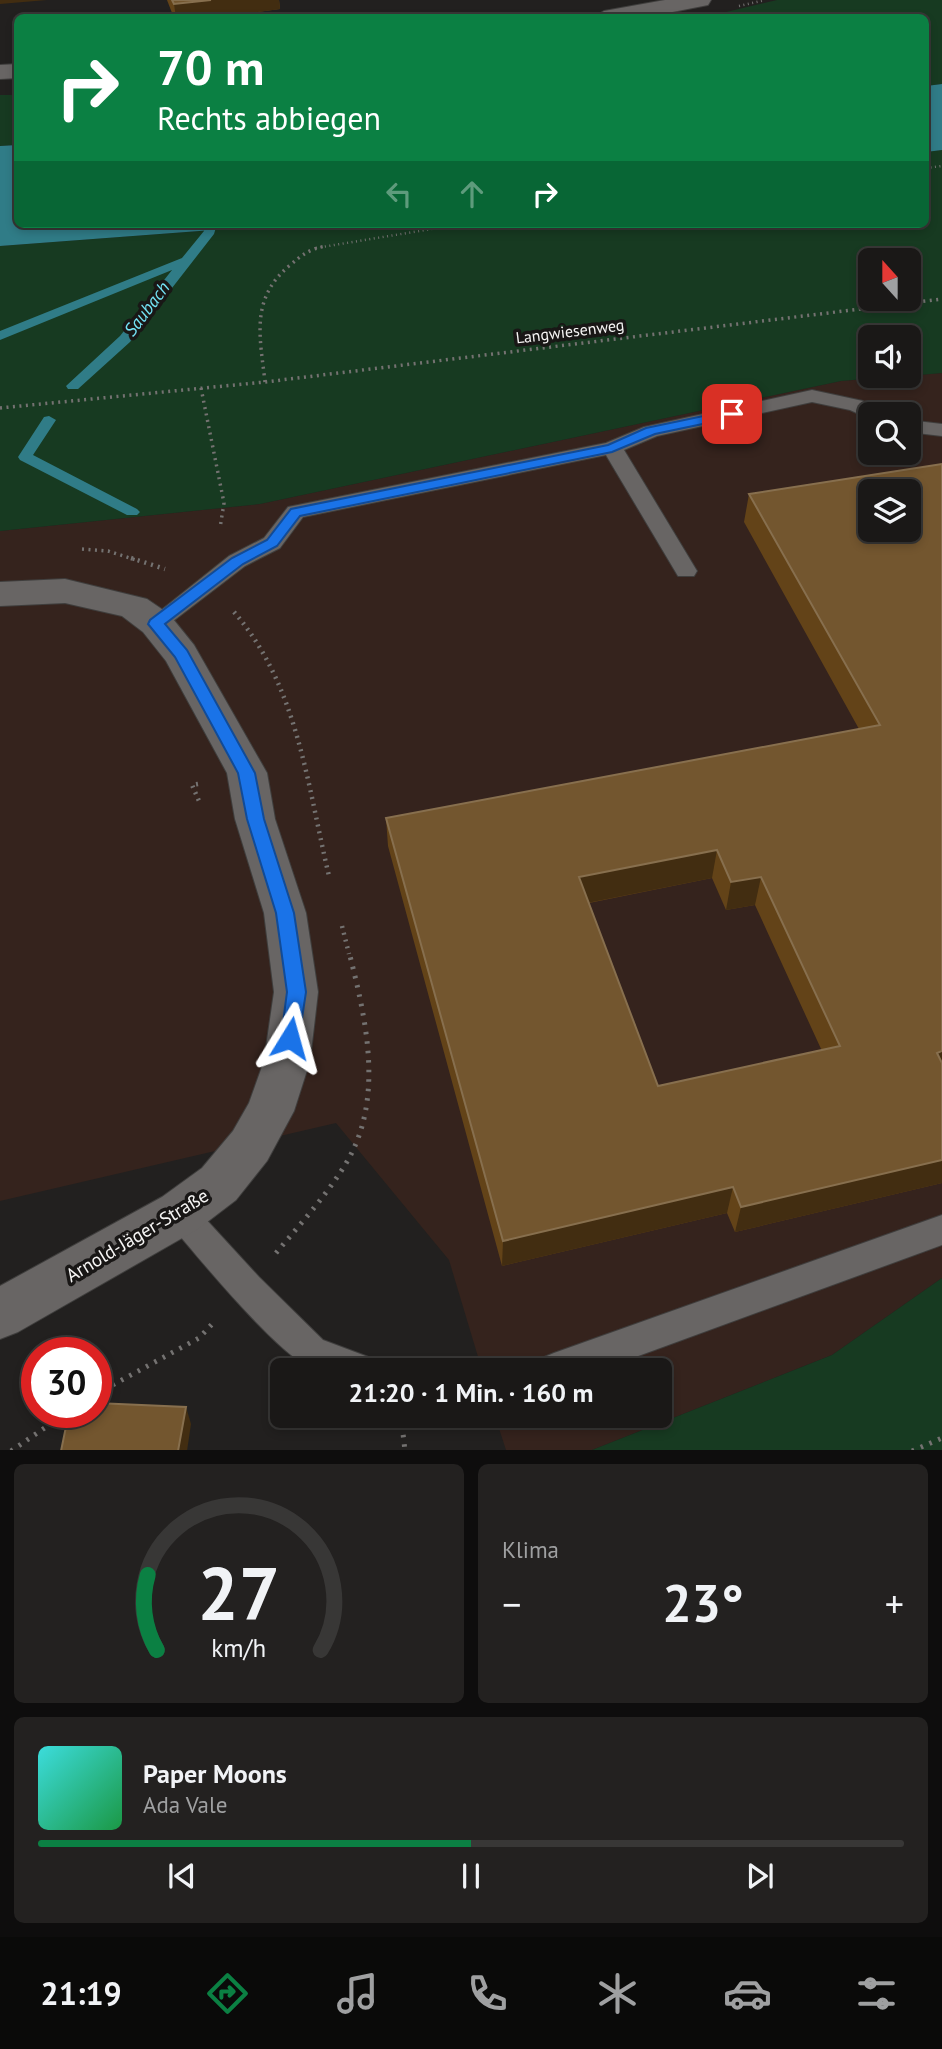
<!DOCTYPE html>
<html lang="de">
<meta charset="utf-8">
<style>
:root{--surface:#1a1817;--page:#232120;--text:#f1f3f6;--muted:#9fa0a1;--line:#383736;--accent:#0b8043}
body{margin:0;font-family:"PT Sans",sans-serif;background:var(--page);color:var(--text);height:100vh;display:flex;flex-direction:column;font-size:26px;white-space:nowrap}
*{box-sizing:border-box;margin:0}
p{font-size:23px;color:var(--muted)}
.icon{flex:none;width:38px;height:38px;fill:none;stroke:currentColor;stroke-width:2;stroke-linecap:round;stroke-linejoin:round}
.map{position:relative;height:1450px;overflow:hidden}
.drawer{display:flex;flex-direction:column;gap:14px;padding:14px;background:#0e0d0d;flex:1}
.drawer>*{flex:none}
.banner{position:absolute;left:14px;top:14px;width:915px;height:214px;border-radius:10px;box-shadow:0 4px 10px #0003,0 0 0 2px var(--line);background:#0b8043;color:#fff;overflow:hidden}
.needle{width:46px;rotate:339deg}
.fabs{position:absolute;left:858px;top:248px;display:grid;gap:14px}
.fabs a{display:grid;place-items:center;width:63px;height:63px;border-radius:10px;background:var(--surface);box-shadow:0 4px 10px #0003,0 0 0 2px var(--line);font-size:35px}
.speed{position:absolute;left:21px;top:1337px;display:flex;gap:14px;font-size:35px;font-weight:700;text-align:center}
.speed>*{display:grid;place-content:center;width:91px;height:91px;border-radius:50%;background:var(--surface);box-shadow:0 4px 10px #0003,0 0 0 2px var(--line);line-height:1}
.speed .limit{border:10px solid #d22;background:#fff;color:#111}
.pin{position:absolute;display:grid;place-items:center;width:60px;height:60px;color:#fff;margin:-30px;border-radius:14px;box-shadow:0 4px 10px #0006}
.me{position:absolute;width:77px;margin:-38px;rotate:8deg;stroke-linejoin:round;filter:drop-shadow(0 0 5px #0008)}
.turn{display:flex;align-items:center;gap:24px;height:147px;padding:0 28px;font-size:32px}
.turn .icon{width:91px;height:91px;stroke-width:2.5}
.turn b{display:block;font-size:49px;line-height:60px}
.lanes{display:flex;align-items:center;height:66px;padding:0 28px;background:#0003;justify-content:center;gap:35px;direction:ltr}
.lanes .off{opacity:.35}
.big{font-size:52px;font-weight:600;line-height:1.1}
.drawer .tile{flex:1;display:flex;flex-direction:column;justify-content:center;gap:10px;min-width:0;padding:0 24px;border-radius:10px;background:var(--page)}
.drawer .dial{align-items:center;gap:0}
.dial svg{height:182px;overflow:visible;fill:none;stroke:var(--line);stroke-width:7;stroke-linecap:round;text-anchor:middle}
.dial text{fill:var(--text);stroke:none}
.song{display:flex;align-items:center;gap:21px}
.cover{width:84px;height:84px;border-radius:10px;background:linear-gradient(135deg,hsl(180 70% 55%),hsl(140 70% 35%))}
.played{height:7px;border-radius:4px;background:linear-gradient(90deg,var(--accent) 50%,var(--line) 50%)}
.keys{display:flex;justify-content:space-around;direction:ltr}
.heat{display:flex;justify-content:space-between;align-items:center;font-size:38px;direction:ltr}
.drawer .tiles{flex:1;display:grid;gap:14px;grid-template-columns:1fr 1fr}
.tile:last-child{grid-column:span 2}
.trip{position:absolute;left:270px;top:1358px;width:402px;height:70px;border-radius:10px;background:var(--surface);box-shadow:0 4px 10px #0003,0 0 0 2px var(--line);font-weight:600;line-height:70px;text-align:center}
.tabs{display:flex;height:112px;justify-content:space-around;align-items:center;background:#0a0a09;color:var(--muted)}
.tabs .icon{width:49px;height:49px}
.tabs .current{color:var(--accent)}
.tabs b{font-size:32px;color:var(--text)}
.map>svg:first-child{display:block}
</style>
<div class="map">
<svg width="942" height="1451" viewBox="0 0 942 1451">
<rect width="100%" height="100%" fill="#22201f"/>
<path fill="#35231d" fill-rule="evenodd" d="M942,373V1278L832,1355L592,1450H506L495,1416H660V1370H482L449,1260L336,1123L0,1201V531L260,504L841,381ZM870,415H908V453H870ZM870,492H908V530H870Z"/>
<g fill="#173a21" fill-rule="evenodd">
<path d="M777,0H942V84L926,86V18L705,17Z"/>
<path d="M0,95H17V145L0,146Z"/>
<path d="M942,150V373L908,376V338H870V376H900L841,381L260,504L0,531V246L292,224H926V152ZM870,261H908V299H870Z"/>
<path d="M942,1278V1450H592L832,1355Z"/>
</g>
<g fill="#307c87">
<path d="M942,84V150L926,152V86Z"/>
<path d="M17,145L18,224H292L0,246V146Z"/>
</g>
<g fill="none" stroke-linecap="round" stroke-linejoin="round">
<g fill="#307c87" fill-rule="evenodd">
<path d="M205,224H217L214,234L130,342L78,389H68L66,386L120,336L172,270L0,340V331L182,258L204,231Z"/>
<path d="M49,416L56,420L33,455L137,509L140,512L137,515H127L20,460L18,457L44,417Z"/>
</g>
<defs>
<g id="service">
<path d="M812,390L863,401L886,415H870V419L850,410L812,402L657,436L624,450L697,571L694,576H678L606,455L303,517L280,548L245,566L164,628H148L145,623L229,556L264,538L288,507L606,443L644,427Z"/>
<path d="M908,420L942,424V436L908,432Z"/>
<path d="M180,1198L191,1203L259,1277L323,1340L371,1358L376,1370C357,1370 335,1373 317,1370C285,1365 194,1252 169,1223L164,1213L169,1203Z"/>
<path d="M942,1215V1245L600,1370H537L542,1358L554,1353Z"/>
</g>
<path id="minor" d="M65,579L147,599L169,614L194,645L267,773L275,819L306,913L318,992L310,1061L294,1111L267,1161L236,1200L198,1229L18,1332L0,1339V1286L162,1197L202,1168L233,1131L249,1103L264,1061L274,992L264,913L235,819L227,773L166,661L143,632L122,616L65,603L0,606V582Z"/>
<g id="secondary">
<path d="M665,0H711L708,5L642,18H593L604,11Z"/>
<path d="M18,64V78L0,79V65Z"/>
</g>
</defs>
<use href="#service" stroke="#3f3e3d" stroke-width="2"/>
<use href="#minor" stroke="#3f3e3d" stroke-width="2"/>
<use href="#secondary" stroke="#3f3e3d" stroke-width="2"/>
<g stroke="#747271" stroke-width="2.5" stroke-dasharray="1 3.5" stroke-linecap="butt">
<path d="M739,6L765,0"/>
<path d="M926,168L942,166"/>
<path d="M316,248L462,224"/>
</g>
<g stroke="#747271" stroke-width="3.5" stroke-dasharray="2 4.5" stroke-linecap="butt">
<path d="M265,382C260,337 250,299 289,266C302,255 309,249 326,246"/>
<path d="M201,388L224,503L220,528"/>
<path d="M0,408L265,382L942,299"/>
<path d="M82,549L108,551L136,560"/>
</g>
<g stroke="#747271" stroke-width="4.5" stroke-dasharray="2 5" stroke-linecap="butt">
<path d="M131,558L165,569"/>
<path d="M234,612C298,686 307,784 329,876"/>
<path d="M198,784L192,785L199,801"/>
<path d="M342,926L349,954"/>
</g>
<g stroke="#747271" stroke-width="5" stroke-dasharray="2.5 7" stroke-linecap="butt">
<path d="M276,1253C301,1223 328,1194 348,1160C384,1096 366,1019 349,952"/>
<path d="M96,1394L199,1338L214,1322"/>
<path d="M401,1416L405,1451"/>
<path d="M11,1451L68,1412"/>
<path d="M912,1451L942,1438"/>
</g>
<use href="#service" fill="#686564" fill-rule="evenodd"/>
<use href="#minor" fill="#686564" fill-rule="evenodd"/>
<use href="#secondary" fill="#686564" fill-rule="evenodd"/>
</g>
<g fill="#634318" fill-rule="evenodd">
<path d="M167,0H279L280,9L212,18H174Z"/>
<path d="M942,464V1183L735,1232L727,1213L502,1266L388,846L386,818L859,729L744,522L749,494ZM712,878L726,910L755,905L822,1051L658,1086L589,903Z"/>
</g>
<g fill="#422d11">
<path d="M0,0H47L0,4Z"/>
<path d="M211,0H279L280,9L212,18H176L174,4Z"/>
<path d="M717,850L712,878L577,905L579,877Z"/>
<path d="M761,877L755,905L726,910L731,882Z"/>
<path d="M942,1051V1076L937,1053Z"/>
<path d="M942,1160V1183L735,1232L741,1207Z"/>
<path d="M733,1187L727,1213L502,1266L503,1241Z"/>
<path d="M186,1407L191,1424L187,1451H178Z"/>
</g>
<g fill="#73562f" stroke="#876f4e" stroke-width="2" fill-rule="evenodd">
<path d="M172,0H211L174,4Z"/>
<path d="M942,464V1051L937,1053L942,1063V1160L741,1207L733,1187L503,1241L386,818L880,725L749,494ZM870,492H908V530H870ZM717,850L731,882L761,877L840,1046L658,1086L579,877Z"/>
<path d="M96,1403L186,1407L178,1451H61L69,1412H96Z"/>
</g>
<path fill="#1a73e8" stroke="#114b97" stroke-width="2" d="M732,410L738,414L736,417L655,434L612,452L300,516L277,546L243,564L165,624L187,650L255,773L264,819L294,913L306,992L299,1038L297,1044H283L281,1038L287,992L276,913L247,819L238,773L175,657L148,624L150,620L232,558L267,540L291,509L608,445L646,428Z"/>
<g text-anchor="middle" stroke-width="7" stroke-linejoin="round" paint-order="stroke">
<g font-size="16" fill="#f6f5f4" stroke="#191716">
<text transform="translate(570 331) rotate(-7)" y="6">Langwiesenweg</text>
</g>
<g font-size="18" font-style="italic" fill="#74e4f6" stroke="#191716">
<text transform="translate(147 309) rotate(-53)" y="6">Saubach</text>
</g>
<g font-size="19" fill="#f6f5f4" stroke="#191716">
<text transform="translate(137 1235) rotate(-31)" y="7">Arnold-Jäger-Straße</text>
</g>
</g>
</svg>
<div class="fabs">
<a><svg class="needle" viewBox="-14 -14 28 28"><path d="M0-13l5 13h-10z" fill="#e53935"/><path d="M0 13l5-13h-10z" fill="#9fa0a1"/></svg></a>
<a><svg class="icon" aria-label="sound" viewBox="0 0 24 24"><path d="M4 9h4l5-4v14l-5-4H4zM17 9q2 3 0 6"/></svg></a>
<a><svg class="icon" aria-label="search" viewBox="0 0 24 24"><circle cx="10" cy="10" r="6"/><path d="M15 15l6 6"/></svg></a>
<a><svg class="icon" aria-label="layers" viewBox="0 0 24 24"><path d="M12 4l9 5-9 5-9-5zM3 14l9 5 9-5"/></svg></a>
</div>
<div class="speed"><div class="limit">30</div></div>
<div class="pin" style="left:732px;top:414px;background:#d93025"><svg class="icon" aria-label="arrive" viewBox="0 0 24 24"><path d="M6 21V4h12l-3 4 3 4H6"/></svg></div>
<svg class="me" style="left:290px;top:1038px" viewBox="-20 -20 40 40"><path d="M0-17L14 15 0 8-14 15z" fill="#1a73e8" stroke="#fff" stroke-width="4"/></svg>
<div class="trip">21:20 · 1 Min. · 160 m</div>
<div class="banner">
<div class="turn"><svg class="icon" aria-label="right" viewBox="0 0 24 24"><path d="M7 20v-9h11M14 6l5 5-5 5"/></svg><div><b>70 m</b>Rechts abbiegen</div></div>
<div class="lanes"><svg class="icon off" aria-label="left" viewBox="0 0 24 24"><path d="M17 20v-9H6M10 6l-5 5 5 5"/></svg><svg class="icon off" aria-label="ahead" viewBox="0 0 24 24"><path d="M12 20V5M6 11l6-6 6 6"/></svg><svg class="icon" aria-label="right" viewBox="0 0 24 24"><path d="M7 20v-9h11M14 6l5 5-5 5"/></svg></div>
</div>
</div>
<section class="drawer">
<div class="tiles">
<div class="tile dial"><svg viewBox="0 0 100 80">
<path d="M14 69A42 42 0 1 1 86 69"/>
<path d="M14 69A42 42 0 0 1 10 36" stroke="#0b8043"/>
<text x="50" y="56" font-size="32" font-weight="700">27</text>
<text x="50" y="72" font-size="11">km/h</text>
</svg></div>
<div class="tile"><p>Klima</p>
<div class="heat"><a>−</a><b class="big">23°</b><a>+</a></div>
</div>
<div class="tile">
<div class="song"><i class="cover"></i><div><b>Paper Moons</b><p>Ada Vale</p></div></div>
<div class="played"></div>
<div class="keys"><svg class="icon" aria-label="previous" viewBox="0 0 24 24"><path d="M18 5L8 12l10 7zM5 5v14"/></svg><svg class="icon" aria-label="pause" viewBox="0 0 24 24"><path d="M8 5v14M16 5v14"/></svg><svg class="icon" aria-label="next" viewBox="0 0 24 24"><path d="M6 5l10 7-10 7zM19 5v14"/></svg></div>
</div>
</div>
</section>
<nav class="tabs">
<b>21:19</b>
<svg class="icon current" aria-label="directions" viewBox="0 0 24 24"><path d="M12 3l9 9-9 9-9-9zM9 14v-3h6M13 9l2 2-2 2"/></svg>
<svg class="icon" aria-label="music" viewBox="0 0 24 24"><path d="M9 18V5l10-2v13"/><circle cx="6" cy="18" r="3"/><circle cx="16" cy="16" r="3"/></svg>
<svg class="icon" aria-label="phone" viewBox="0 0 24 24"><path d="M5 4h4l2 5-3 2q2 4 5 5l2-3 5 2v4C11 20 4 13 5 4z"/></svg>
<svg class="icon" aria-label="climate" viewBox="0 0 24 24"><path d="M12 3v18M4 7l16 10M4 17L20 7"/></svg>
<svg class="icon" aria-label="car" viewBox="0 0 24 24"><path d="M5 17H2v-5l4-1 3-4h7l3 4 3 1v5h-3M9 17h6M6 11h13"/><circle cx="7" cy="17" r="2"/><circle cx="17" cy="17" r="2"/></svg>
<svg class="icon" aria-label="filters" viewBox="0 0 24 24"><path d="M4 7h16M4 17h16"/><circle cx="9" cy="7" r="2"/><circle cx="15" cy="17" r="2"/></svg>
</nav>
